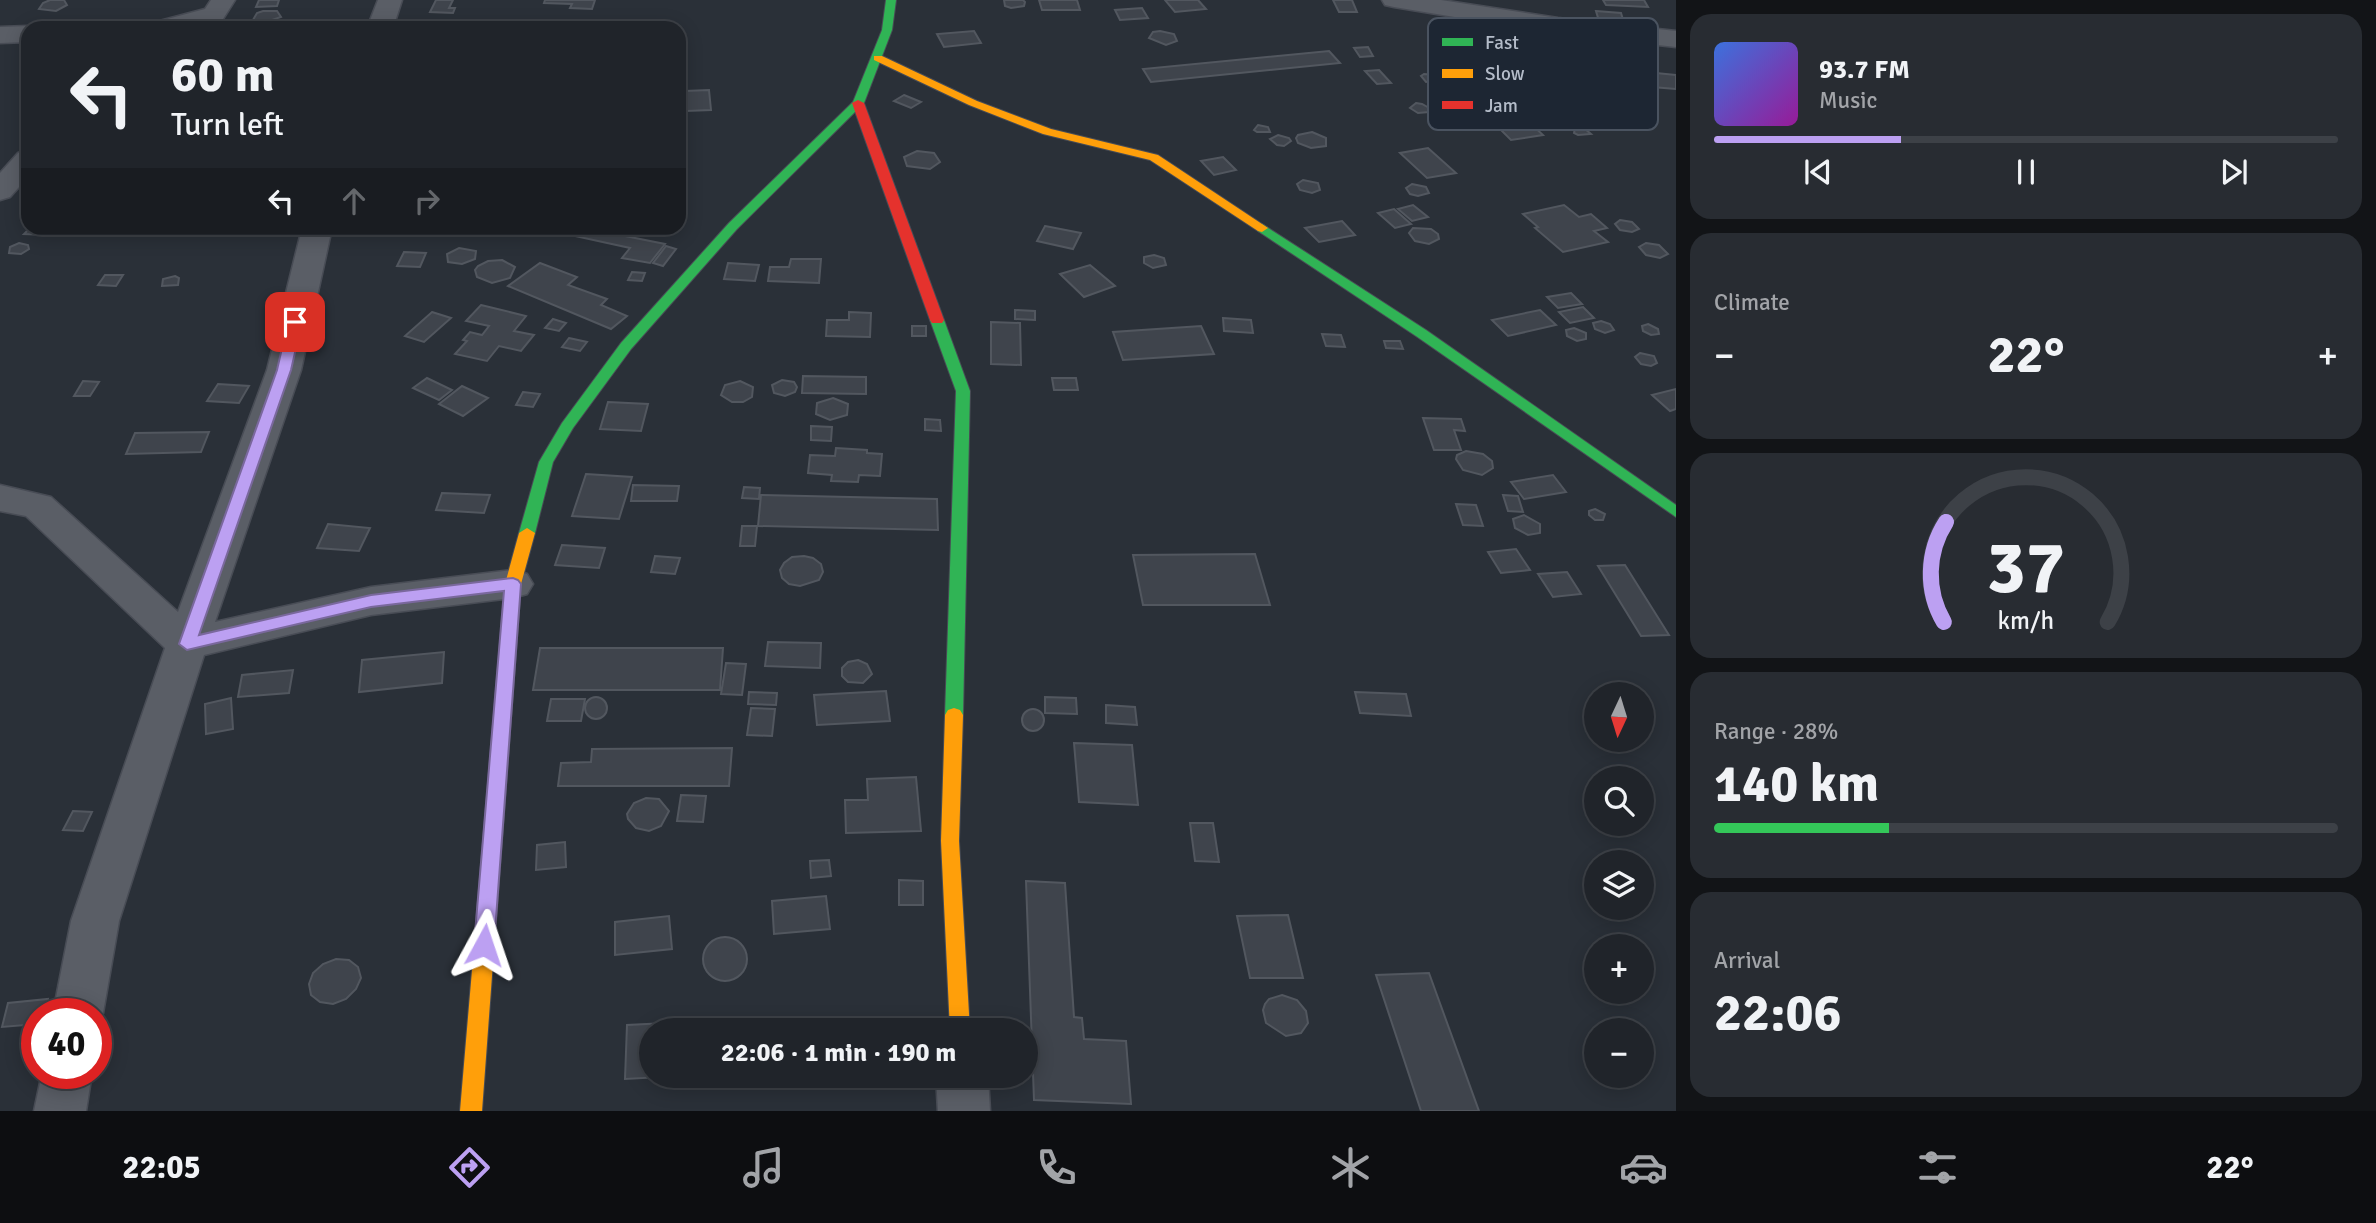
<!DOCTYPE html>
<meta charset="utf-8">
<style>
:root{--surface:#20242a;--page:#282c32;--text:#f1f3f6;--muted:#a2a4a8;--line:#3d4147;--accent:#bca0f2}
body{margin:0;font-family:Signika,sans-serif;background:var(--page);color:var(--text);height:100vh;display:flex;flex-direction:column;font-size:26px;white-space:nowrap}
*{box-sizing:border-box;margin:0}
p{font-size:23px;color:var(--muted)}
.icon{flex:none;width:38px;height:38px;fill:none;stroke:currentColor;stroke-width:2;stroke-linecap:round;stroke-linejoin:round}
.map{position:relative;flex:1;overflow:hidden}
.sheet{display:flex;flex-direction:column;gap:14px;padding:14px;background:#121417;width:700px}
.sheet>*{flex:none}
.hud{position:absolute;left:21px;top:21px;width:665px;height:214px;border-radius:21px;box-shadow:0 4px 18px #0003,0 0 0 2px var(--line);background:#20242a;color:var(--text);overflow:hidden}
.needle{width:46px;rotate:184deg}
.fabs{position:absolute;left:1584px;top:682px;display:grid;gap:14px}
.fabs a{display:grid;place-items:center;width:70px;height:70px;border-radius:50%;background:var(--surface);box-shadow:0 4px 18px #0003,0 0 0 2px var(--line);font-size:35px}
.speed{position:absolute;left:21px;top:998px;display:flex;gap:14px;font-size:35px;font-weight:700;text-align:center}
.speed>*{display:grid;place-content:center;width:91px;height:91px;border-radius:50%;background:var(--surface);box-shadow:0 4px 18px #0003,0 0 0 2px var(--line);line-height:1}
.speed .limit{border:10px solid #d22;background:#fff;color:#111}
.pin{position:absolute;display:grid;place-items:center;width:60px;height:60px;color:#fff;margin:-30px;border-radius:14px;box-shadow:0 4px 10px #0006}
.me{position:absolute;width:77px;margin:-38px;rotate:5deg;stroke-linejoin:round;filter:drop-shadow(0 0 5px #0008)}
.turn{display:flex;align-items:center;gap:24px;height:147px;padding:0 35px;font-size:32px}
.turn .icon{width:91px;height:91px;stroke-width:2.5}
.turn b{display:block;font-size:49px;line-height:60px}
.lanes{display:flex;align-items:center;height:66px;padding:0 35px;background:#0003;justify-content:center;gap:35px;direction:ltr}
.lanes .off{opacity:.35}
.big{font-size:52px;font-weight:700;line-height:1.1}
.sheet .widget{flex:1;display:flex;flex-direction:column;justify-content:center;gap:10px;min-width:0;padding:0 24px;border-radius:21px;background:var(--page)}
.sheet .dial{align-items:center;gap:0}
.dial svg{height:182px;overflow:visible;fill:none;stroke:var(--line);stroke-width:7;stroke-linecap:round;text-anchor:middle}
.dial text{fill:var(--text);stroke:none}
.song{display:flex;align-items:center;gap:21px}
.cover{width:84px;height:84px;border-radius:10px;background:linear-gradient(135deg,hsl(220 70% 55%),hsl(300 70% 35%))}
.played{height:7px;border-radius:4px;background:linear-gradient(90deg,var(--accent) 30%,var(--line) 30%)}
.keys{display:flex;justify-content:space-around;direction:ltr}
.heat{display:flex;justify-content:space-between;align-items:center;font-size:38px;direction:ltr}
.charge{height:10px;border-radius:5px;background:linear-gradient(90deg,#34c759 28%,var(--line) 0)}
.trip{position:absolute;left:639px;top:1018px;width:399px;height:70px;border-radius:35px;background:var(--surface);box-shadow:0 4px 18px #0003,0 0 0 2px var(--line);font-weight:700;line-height:70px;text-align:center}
.tab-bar{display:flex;height:112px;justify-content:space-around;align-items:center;background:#0d0e11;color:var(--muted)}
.tab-bar .icon{width:49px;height:49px}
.tab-bar .selected{color:var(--accent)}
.tab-bar b{font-size:32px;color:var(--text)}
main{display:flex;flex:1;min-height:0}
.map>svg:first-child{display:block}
</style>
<main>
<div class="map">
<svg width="1676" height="1111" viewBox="0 0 1676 1111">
<rect width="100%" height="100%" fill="#2a3038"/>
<g fill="#3f444c" stroke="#52575f" stroke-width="2">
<path d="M50,0H64L67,5L56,11L39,9L43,3Z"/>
<path d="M259,0H279L277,6L256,7Z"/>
<path d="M436,0H453L449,8H455L453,13L430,12Z"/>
<path d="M545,0H595L592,9L570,8L572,4L544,3Z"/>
<path d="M1004,0H1023L1025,2L1024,6L1011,8L1005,6Z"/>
<path d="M1039,0H1077L1080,10H1042Z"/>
<path d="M1165,0H1198L1206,9L1175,12Z"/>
<path d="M1333,0H1352L1357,12H1339Z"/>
<path d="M1603,0H1644L1648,7L1606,5Z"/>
<path d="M1142,8L1148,18L1120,20L1115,10Z"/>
<path d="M263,11H277L281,17L263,23L253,20L257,13Z"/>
<path d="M1596,11L1621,13L1624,23L1599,21Z"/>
<path d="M974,31L981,43L944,47L937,34Z"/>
<path d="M1160,31L1174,34L1177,41L1166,45L1149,38L1153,32Z"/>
<path d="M1368,47L1373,56L1360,57L1354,48Z"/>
<path d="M1329,51L1340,63L1151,82L1143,69Z"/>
<path d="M1379,70L1391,83L1377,84L1365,71Z"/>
<path d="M1636,71L1676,75V89L1640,86Z"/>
<path d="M1424,74L1435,75L1440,80L1426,82L1421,76Z"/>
<path d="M709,90L711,110L686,111L685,91Z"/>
<path d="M904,95L921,102L911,108L894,101Z"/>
<path d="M1416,103L1422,104L1431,109L1429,112L1418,113L1410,108Z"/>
<path d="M1530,123L1543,135L1511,140L1498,127Z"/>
<path d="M1258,125L1268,127L1270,132H1257L1254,130Z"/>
<path d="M1575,128L1585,129L1591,134L1578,135L1574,133Z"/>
<path d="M1312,132L1326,138V146L1311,148L1298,143L1296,138L1298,135Z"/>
<path d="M1278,135L1289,138L1291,141L1284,146L1277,145L1270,139Z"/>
<path d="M1428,148L1456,173L1427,178L1400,153Z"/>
<path d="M917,151L934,153L940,162L930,169L907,166L904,157Z"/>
<path d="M1223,157L1236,170L1214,175L1201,161Z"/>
<path d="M1303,180L1318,183L1320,190L1312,193L1300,190L1297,184Z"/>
<path d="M1412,184L1426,187L1429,193L1418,196L1410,194L1406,188Z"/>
<path d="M1413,205L1428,217L1412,221L1398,209Z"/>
<path d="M1564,205L1579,217L1591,214L1607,228L1594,231L1608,242L1563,252L1535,228L1538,227L1523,214Z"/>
<path d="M1394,209L1411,224L1395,228L1378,213Z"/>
<path d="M1620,220L1632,222L1639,229L1632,232L1620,230L1615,224Z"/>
<path d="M1342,221L1355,235L1319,242L1305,228Z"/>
<path d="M1045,226L1081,233L1073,249L1037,241Z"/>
<path d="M30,228H56L50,235L24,234Z"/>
<path d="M576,228H585L665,244L650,263L622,258L630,248L570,235Z"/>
<path d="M1413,228L1431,229L1438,234L1439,239L1429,244L1415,241L1409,233Z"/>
<path d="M19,243L28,245L29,249L21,254L9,253L10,247Z"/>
<path d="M1646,243L1659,245L1668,254L1660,258L1646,255L1639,247Z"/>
<path d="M666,246L676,249L663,266L653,263Z"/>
<path d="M459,248L476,251L475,259L462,264L448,262L447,254Z"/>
<path d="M404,252L426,253L420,267L397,266Z"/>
<path d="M1154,255L1164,258L1166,265L1153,268L1144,263V257Z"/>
<path d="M791,259H821L819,283L768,281L770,267H789Z"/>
<path d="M502,260L515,267L510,278L492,283L477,277L475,270L478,266L488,261Z"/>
<path d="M540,263L577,277L568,285L607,299L601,305L627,316L611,329L508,286Z"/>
<path d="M728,263L759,265L755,281L724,279Z"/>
<path d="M1090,265L1115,286L1084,297L1060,274Z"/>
<path d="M632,272L645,273L642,281L628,280Z"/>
<path d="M105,275H123L116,286L98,285Z"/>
<path d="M175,276L179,278L178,285L162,286L163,279Z"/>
<path d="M1571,293L1582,304L1558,308L1547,297Z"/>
<path d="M481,305L526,316L514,331L534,335L521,351L499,346L487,361L455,354L467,341L463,340L470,332L482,335L489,326L466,321Z"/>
<path d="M1583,307L1594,318L1570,323L1559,312Z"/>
<path d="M1015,310L1035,311V320L1015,319Z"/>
<path d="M1540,310L1556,325L1508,336L1492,320Z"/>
<path d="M432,312L451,318L424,342L405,336Z"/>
<path d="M849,312L871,313L870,337L826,336L827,320H849Z"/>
<path d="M1223,318L1251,320L1253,333L1224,331Z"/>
<path d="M553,319L566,323L559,331L545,328Z"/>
<path d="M1601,321L1610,324L1614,330L1605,333L1595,329L1593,323Z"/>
<path d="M991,322L1020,323L1021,365L991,364Z"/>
<path d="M1648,324L1658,329L1659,334L1651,335L1643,331L1642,326Z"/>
<rect x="912" y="326" width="14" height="10"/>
<path d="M1201,326L1214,354L1123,360L1113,332Z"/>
<path d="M1574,328L1586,333V339L1577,341L1567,336L1566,330Z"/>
<path d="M1322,334L1341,335L1345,347L1326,346Z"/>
<path d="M569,338L587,342L580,351L562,347Z"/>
<path d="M1384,341H1400L1403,349L1386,348Z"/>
<path d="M1640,353L1654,356L1657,363L1651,366L1641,364L1635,357Z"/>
<path d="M803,376L866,377V394L802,393Z"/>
<path d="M427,378L452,390L439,400L413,388Z"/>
<path d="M1052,378H1076L1078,390H1054Z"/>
<path d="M782,380L794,382L797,387L795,392L785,396L774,393L772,385Z"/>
<path d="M83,381L99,382L90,396H74Z"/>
<path d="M740,381L753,387L752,397L743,402H732L721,395L725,385Z"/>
<path d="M218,384L249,386L239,403L207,401Z"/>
<path d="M462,386L488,398L463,416L439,404Z"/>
<path d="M1676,389V409L1670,411L1652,395Z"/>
<path d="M523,392L540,394L533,407L516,405Z"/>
<path d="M833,398L848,404L847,415L830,420L816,414L817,403Z"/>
<path d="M608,402L648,404L641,431L600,429Z"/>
<path d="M1423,418L1461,419L1465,431L1454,430L1461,450H1434Z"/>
<path d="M925,419L940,420L941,431L925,430Z"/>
<path d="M811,426L832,427L831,441L811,440Z"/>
<path d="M209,432L201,452L126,454L135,433Z"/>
<path d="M836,448L867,450V453L882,454L880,476L859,475L858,482L831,481L832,475L808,473L810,455L835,456Z"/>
<path d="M1466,451L1483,454L1492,461L1493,468L1482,475L1463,470L1456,459L1457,455Z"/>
<path d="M586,474L632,477L619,519L572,516Z"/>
<path d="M1553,475L1566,492L1524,499L1511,482Z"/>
<path d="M633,485L679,486L677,501H631Z"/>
<path d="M744,487L760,488L759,499L742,498Z"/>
<path d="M442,493L490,495L484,513L436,510Z"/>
<path d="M761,495L937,499L938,530L758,526Z"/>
<path d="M1503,495L1518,496L1523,512L1508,511Z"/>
<path d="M1456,504L1476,505L1483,526L1463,525Z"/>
<path d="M1595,509L1605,514L1603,520H1595L1589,515V511Z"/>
<path d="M1524,515L1540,524V533L1528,535L1515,528L1513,519Z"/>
<path d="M328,524L370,528L359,551L317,548Z"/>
<path d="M742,526H757L755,546H740Z"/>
<path d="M562,545L605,548L599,568L555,565Z"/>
<path d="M1516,549L1530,570L1501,573L1488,552Z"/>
<path d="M1255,554L1270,605H1143L1133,555Z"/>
<path d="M655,556L680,558L675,574L651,572Z"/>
<path d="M804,556L813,558L821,564L823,572L819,580L800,586L789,584L782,578L780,570L784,563L792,557Z"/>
<path d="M1625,565L1669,635L1641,636L1598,566Z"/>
<path d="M1567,572L1581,594L1553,597L1538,574Z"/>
<path d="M768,642L821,643L820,668L765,666Z"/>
<path d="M540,648H723L720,690H533Z"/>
<path d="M444,652L442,683L359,692L362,660Z"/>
<path d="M858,660L867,664L872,674L863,683L848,682L842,676V668L848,662Z"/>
<path d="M726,663L746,664L742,695L721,694Z"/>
<path d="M293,670L289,693L238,697L242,675Z"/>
<path d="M886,691L890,721L817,725L814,695Z"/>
<path d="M749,692L777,693L776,705L748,704Z"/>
<path d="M1355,692L1406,694L1411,716L1360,713Z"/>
<path d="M1045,697L1076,698L1077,714L1045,713Z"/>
<circle cx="596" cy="708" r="11"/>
<path d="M231,698L233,729L206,734L205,704Z"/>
<path d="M551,699H585L581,721H547Z"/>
<path d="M1106,705L1135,707L1137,725L1106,723Z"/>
<path d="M751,708L775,709L772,736L747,735Z"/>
<circle cx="1033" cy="720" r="11"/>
<path d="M1074,743L1132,745L1138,805L1079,802Z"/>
<path d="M732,748L729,786H558L561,763L591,762L592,749Z"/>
<path d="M916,777L921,831L846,833L845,800H868L867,779Z"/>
<path d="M681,795L706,796L703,822L677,821Z"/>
<path d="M646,798L659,799L669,811L661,826L649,831L636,828L628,819L627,814L634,803Z"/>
<path d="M73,811L92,812L83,831L63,830Z"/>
<path d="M1190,823H1213L1219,862L1195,861Z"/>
<path d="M565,842L566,867L536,870L537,845Z"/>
<path d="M829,860L831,876L811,878L810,861Z"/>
<path d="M899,880L923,881V905H899Z"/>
<path d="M1026,881L1065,883L1074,1017L1082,1018L1084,1039L1126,1041L1131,1104L1034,1100Z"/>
<path d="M826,896L830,929L774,934L772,901Z"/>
<path d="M1288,915L1303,978H1250L1237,916Z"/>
<path d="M669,916L672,949L615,955V922Z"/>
<circle cx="725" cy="959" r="22"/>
<path d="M336,959L349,960L358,967L361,978L356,989L346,999L333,1004L320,1002L311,995L309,984L313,973L323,964Z"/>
<path d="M1429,973L1479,1111H1421L1376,975Z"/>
<path d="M1282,995L1297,1000L1306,1011L1308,1023L1301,1033L1286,1036L1266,1023L1263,1010L1265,1004L1269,999Z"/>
<path d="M48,999L45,1013H37V1024L2,1027L8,1003Z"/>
<path d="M768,1018L769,1031H651V1076H681L625,1079L627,1025Z"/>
</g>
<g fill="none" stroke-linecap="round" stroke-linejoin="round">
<defs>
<g id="street">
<path d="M211,0H235L223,19L190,28H148L152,23L205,9Z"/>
<path d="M378,0H402L393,28H367Z"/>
<path d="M1382,0H1441L1558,18L1676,31V47L1558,34L1394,7L1385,5Z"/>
<path d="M28,26L35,28H28V42L0,43V27Z"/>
<path d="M28,150V177L10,197L0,200V173L18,153Z"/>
<path d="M302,228H332L301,370L215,622L371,587L513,570L527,574L533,584L527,594L513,598L371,615L204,655L119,921L103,1013L96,1028V1013H53L71,921L165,648L26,516L0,511V485L51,497L178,612L267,370Z"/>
<path d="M42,1073H92L86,1111H34Z"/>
<path d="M936,1076H988L990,1111H938Z"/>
</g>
<g id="fast">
<path d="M886,0H896L892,30L864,103L737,229L631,349L573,428L553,462L535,533L532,537H522L519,533L539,462L562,423L621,343L729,223L853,102L882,30Z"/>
<path d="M1262,224L1426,330L1676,505V517L1416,336L1258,231L1256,228Z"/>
<path d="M937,316L944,320L970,391L963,715L960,720L954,722L948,720L945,715L956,391L930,320Z"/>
</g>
<g id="slow">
<path d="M874,56H882L977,101L1051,129L1158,155L1268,228L1262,232L1258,231L1150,160L1043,134L969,105L874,60Z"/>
<path d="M527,528L535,533L521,584L482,1111H460L505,584L519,533Z"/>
<path d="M954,708L960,710L963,715L959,841L970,1031H950L941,841L945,715L948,710Z"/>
</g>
<path id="jam" d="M858,100L864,103L944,320L942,323H932L930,320L852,103Z"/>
</defs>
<use href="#street" stroke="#484c55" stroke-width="3"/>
<use href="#fast" stroke="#484c55" stroke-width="2"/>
<use href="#slow" stroke="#484c55" stroke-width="2"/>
<use href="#jam" stroke="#484c55" stroke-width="2"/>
<use href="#street" fill="#5a5e66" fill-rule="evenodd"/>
<use href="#fast" fill="#30b455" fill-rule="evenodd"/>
<use href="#slow" fill="#ff9f0a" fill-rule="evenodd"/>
<use href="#jam" fill="#e5322d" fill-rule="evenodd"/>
</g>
<path fill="#bca0f2" stroke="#7a689d" stroke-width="2" d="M295,318L302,322L291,370L199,635L371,595L513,578L518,580L521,584L494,945L491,951L484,953L477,951L474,945L504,591L371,607L187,650L179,644L277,370L288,322Z"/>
<rect x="1428" y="18" width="230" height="112" rx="10" fill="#1d2633" stroke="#4a5360" stroke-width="2"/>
<rect x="1442" y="38" width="31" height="8" fill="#30b455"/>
<rect x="1442" y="69" width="31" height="9" fill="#ff9f0a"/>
<rect x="1442" y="101" width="31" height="8" fill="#e5322d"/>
<g font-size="19" fill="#b4bcc9">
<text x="1485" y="49">Fast</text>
<text x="1485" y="80">Slow</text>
<text x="1485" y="112">Jam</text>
</g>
</svg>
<div class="fabs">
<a><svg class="needle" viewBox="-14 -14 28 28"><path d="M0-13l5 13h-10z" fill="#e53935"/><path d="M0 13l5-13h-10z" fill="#a2a4a8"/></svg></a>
<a><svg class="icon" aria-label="search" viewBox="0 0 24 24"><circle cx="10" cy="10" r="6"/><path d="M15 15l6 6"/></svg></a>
<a><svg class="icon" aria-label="layers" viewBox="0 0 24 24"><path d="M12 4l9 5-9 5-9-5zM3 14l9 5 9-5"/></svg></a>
<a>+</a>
<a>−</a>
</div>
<div class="speed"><div class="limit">40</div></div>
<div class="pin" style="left:295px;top:322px;background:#d93025"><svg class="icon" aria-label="arrive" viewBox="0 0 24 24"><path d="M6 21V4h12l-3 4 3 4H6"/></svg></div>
<svg class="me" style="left:484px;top:945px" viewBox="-20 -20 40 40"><path d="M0-17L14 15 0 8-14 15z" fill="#bca0f2" stroke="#fff" stroke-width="4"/></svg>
<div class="trip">22:06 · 1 min · 190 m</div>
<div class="hud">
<div class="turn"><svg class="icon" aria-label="left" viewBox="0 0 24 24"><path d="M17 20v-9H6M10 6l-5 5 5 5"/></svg><div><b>60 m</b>Turn left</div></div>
<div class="lanes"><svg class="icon" aria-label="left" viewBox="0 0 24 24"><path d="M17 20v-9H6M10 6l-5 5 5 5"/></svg><svg class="icon off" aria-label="ahead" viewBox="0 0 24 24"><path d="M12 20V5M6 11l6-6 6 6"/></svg><svg class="icon off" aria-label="right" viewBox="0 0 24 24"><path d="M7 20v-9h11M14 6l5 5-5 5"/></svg></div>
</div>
</div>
<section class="sheet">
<div class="widget">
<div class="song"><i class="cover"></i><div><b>93.7 FM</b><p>Music</p></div></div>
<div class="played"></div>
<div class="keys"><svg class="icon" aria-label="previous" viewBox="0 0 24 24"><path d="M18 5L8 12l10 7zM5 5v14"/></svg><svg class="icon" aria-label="pause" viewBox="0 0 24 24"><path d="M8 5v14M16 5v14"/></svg><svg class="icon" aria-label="next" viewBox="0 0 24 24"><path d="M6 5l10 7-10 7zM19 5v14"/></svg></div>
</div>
<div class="widget"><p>Climate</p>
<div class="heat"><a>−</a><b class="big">22°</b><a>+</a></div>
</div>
<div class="widget dial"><svg viewBox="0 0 100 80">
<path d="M14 69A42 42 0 1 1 86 69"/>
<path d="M14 69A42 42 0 0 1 15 25" stroke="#bca0f2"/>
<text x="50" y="56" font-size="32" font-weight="700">37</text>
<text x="50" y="72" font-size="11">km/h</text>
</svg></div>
<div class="widget"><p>Range · 28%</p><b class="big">140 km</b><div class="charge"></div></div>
<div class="widget"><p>Arrival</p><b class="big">22:06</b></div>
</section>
</main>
<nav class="tab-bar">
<b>22:05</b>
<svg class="icon selected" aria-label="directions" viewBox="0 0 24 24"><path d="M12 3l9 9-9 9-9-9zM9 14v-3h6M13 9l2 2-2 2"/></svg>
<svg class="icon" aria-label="music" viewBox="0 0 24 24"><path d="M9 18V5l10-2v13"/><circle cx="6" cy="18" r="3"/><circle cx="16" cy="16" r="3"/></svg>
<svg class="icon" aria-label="phone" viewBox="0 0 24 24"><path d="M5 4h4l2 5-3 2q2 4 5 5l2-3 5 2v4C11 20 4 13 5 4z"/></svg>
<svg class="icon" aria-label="climate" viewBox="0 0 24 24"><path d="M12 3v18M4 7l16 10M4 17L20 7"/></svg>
<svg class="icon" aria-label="car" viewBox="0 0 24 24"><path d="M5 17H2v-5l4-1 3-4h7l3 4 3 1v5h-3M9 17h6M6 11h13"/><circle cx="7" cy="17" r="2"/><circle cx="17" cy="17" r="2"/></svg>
<svg class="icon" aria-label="filters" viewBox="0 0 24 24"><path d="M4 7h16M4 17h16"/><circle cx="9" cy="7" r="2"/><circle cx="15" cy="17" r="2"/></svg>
<b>22°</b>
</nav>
